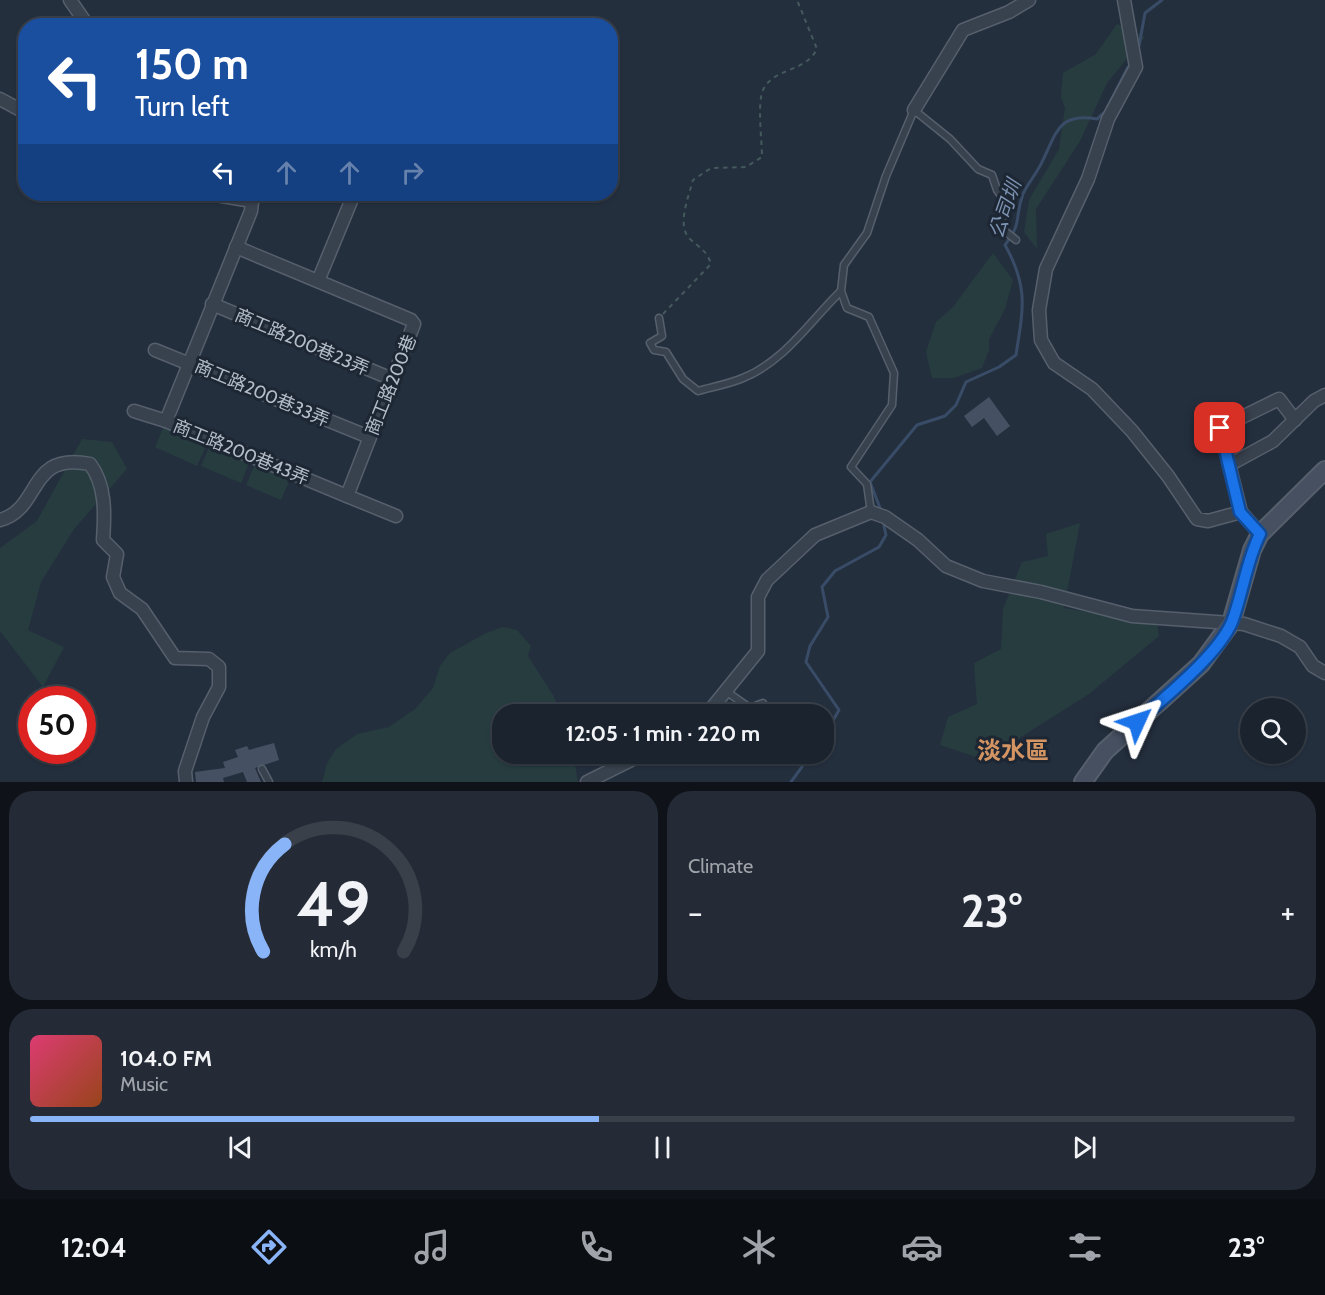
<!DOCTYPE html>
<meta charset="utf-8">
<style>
:root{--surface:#1b232e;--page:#242b36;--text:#f1f3f6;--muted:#a0a4aa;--line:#39404a;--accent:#8ab4f8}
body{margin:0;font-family:Cabin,"Noto Sans TC",sans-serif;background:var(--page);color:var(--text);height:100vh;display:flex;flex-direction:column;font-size:22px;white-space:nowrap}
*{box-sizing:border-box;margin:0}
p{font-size:20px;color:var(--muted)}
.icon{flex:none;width:33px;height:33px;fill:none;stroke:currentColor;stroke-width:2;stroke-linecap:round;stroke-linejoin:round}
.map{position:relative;height:782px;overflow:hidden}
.side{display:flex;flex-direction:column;gap:9px;padding:9px;background:#0f1319;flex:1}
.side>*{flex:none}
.guide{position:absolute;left:18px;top:18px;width:600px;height:183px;border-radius:24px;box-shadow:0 2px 4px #0004,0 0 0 2px var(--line);background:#1a4fa0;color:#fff;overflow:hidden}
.controls{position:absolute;left:1240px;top:698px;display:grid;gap:12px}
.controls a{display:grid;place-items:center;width:66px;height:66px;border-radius:50%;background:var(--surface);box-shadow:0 2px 4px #0004,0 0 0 2px var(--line);font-size:30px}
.speed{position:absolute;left:18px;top:686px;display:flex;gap:12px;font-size:30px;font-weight:700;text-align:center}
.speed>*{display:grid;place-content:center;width:78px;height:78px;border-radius:50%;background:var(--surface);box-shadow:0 2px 4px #0004,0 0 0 2px var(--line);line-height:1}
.speed .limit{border:9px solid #d22;background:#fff;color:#111}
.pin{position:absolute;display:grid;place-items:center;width:51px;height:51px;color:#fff;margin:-26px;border-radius:12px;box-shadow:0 3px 9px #0006}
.me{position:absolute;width:66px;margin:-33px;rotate:48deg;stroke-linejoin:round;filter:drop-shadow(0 0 4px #0008)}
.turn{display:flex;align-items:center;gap:21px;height:126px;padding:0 18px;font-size:27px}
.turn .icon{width:78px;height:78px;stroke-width:2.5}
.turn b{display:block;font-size:42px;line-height:51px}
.lanes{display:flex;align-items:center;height:57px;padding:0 18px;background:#0003;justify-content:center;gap:30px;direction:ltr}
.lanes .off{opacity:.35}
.big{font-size:45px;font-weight:700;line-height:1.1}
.side .card{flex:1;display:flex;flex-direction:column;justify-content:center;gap:9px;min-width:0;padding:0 21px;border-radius:24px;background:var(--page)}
.side .dial{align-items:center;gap:0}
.dial svg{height:156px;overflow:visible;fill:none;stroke:var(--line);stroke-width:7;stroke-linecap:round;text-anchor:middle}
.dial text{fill:var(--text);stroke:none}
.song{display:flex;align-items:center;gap:18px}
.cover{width:72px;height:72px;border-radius:9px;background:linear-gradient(135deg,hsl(340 70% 55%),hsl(20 70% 35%))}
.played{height:6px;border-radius:3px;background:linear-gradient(90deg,var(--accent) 45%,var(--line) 45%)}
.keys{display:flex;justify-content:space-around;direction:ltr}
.heat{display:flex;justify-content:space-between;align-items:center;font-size:33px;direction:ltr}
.side .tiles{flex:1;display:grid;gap:9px;grid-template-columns:1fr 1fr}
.card:last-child{grid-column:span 2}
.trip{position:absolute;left:492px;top:704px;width:342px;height:60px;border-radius:24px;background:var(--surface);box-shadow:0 2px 4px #0004,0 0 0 2px var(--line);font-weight:700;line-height:60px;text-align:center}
.dock{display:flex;height:96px;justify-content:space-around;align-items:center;background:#0b0e12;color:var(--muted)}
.dock .icon{width:42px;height:42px}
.dock .selected{color:var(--accent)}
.dock b{font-size:27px;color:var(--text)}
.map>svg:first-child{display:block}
</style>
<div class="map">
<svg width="1325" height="782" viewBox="0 0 1325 782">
<rect width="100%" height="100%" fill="#242f3e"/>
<g fill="#263c3f">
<path d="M1117,24L1145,37L1107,83L1080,141L1036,209L1037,249L1024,232L1029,200L1059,149L1065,108L1061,97L1063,73L1096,54Z"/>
<path d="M993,253L1013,280L1005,309L989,339V350L982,368L954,378H932L926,352L936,322L953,307Z"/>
<path d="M165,424L208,442L197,466L155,447Z"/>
<path d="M82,439L112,442L127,469L74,529L41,582L28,630L64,647L43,687L0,631V548L37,521Z"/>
<path d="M211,443L250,460L241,483L201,466Z"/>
<path d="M256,462L291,477L281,500L246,485Z"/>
<path d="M1080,523L1064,608L1157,623L1159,636L1089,694L985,760L940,745L948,717L977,704L974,663L1001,649L1003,609L1022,562L1048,556L1046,534Z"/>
<path d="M503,627L517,630L531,646L528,656L553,695L561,714H502V753H573L578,782H322L327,763L336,749L357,734L389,727L415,709L433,688L440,666L450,653L486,633Z"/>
</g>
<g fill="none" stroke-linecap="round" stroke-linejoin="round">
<g stroke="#394c67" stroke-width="3">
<path d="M1139,46L1145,13L1162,0"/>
<path d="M880,508L870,482L917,425L945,416L956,405L966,382L999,367L1016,355C1023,309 1029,288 1005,245C1023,222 1014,218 1023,194C1028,183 1037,173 1042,162C1056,135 1057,112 1097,119L1105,112L1128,67"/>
<path d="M824,736L839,710L806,662L810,646L828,617L822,587L835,571L879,547L886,535L884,526"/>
<path d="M791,782L812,753"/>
</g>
</g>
<g fill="#455162">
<path d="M989,397L1010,426L997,436L984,418L972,427L964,416Z"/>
<path d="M274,743L279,760L255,768L261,782H247L243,772L223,778L224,782H196L195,772L225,768L223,762L238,757L235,750L247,746L249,750Z"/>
</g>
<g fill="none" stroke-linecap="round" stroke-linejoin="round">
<defs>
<g id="lane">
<path d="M659,318L662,336L650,343L654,350L666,352L683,379L698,391C712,387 729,384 743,378C785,361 810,321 841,291"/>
<path d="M871,512L867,484L851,467L892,405L894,373L869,317L847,308L841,291L844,265L867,233L886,176L914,110L950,139L978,169L992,175L997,190L1006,202L1001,228L1016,240"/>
<path d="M727,692L750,708L763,703"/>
<path d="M262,769L269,782"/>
</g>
<g id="street">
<path d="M70,0L88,26"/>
<path d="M1124,0L1136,67L1108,119L1088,179L1046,269L1039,310L1041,340L1054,363L1092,389L1132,431L1168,476L1197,519L1208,521L1241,512"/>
<path d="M0,99L26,113"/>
<path d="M914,110L963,30L1009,12L1029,0"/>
<path d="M210,194L252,201"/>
<path d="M236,247L411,320L414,324L347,496L396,516"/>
<path d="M318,281L354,194"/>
<path d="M212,304L392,379"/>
<path d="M155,350L369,437"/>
<path d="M134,411L166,421L347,496"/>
<path d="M166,421L251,211L252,201L258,194"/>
<path d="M1229,465L1273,441L1314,401L1325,395"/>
<path d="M0,520C42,509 27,451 90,464C106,485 105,514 103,540L117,554L113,577L120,593L142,609L175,658L209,659L219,667V687L203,717L185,771L186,782"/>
<path d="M1260,534L1241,512L1220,428L1279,399L1295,420"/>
<path d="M707,714L758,651V597L767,580L815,535L871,512L885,517L918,540L946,566L983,581L1041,592L1132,616L1244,624L1281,636L1300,647L1313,666L1325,673"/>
<path d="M587,782L645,753"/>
</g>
<path id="secondary" d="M1083,782L1105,751L1201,664L1231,623L1252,550L1260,534L1325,470"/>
</defs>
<use href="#lane" stroke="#565f6c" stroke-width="9"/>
<use href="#street" stroke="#565f6c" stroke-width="15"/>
<use href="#secondary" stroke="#565f6c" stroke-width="20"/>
<path stroke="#44595c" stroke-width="2" stroke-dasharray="4.5 4.5" stroke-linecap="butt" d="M663,314L711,264C707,251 700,248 690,239C676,226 689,196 693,180L711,168L746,167L762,157C762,142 757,102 763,90C774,67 805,73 817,49L797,0"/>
<use href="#lane" stroke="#38414e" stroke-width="6"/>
<use href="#street" stroke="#38414e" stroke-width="12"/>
<use href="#secondary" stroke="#465061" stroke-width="16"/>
</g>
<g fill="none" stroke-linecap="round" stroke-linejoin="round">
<defs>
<path id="route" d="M1137,722C1165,697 1218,655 1232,622C1243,593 1246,562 1260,534L1240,512L1220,428"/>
</defs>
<use href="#route" stroke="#114b97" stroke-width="15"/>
<use href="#route" stroke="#1a73e8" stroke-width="10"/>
</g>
<g text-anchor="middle" stroke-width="6" stroke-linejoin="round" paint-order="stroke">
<g font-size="18" fill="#b4bcc9" stroke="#1d2633">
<text transform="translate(302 342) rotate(23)" y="6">商工路200巷23弄</text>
<text transform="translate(391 385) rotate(-68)" y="6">商工路200巷</text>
<text transform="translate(262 393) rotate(23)" y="6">商工路200巷33弄</text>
<text transform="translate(241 452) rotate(22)" y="6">商工路200巷43弄</text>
</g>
<g font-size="20" font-style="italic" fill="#7c92b1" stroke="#1d2633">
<text transform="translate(1005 209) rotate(-71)" y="7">公司圳</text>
</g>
<g font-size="24" font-weight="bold" fill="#d59563" stroke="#1d2633">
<text x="1013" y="759">淡水區</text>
</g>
</g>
</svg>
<div class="controls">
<a><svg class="icon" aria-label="search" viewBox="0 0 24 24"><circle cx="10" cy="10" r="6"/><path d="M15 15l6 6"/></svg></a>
</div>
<div class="speed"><div class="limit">50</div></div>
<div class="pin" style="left:1220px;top:428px;background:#d93025"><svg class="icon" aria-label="arrive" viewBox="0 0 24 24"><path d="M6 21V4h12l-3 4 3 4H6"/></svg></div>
<svg class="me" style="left:1137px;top:722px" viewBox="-20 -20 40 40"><path d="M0-17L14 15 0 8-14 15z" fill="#1a73e8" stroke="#fff" stroke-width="4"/></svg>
<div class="trip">12:05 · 1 min · 220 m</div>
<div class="guide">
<div class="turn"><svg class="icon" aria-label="left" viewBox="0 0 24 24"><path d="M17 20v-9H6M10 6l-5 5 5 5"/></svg><div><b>150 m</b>Turn left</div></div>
<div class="lanes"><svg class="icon" aria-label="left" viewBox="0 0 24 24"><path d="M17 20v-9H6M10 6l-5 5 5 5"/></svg><svg class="icon off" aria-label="ahead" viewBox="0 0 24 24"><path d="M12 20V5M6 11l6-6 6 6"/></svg><svg class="icon off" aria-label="ahead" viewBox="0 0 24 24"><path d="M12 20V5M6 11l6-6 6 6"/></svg><svg class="icon off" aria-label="right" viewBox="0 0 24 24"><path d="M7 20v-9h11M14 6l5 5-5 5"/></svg></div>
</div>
</div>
<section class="side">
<div class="tiles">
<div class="card dial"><svg viewBox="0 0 100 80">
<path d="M14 69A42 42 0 1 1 86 69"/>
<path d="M14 69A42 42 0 0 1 25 14" stroke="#8ab4f8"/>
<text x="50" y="56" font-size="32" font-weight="700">49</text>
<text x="50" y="72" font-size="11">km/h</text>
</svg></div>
<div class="card"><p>Climate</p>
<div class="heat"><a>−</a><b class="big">23°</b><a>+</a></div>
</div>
<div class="card">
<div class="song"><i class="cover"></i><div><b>104.0 FM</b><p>Music</p></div></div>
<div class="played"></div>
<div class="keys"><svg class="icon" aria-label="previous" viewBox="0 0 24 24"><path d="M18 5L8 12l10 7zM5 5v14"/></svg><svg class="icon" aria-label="pause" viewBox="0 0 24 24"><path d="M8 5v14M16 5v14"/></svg><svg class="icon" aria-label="next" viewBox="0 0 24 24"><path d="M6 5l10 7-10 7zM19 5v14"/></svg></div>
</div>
</div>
</section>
<nav class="dock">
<b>12:04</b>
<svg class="icon selected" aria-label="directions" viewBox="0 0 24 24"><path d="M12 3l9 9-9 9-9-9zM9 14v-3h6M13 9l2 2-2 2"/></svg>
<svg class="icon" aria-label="music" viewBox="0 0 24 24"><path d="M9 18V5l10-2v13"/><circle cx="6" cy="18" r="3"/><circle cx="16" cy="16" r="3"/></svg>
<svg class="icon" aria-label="phone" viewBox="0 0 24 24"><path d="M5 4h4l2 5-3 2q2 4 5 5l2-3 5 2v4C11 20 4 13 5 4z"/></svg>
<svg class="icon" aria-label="climate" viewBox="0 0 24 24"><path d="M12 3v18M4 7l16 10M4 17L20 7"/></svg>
<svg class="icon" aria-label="car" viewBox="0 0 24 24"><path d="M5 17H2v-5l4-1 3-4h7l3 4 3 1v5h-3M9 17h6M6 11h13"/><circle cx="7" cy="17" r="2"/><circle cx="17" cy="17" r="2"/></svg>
<svg class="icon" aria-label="filters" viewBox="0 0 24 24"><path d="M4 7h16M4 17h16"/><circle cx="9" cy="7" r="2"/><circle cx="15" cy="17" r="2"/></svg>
<b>23°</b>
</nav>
